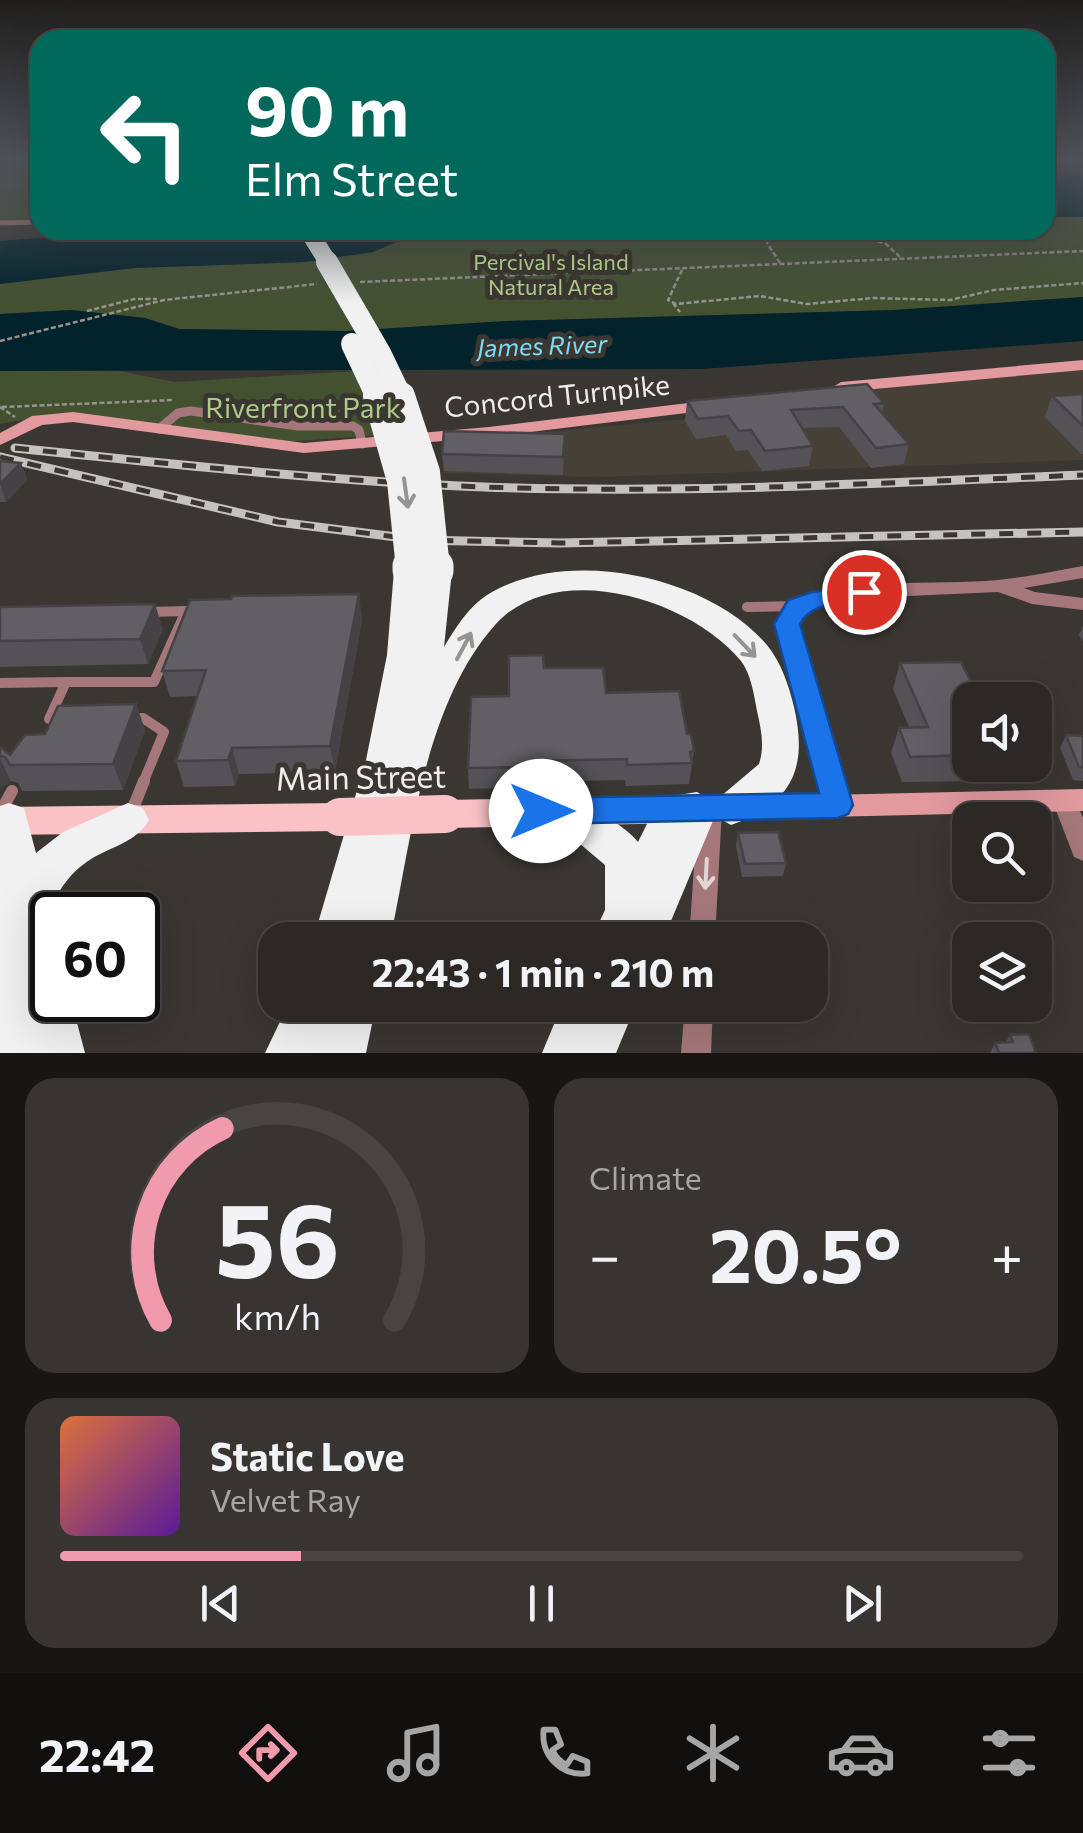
<!DOCTYPE html>
<meta charset="utf-8">
<style>
:root{--surface:#2c2826;--page:#383432;--text:#f1f3f6;--muted:#a6a6a7;--line:#484443;--accent:#f29aad}
body{margin:0;font-family:Commissioner,sans-serif;background:var(--page);color:var(--text);height:100vh;display:flex;flex-direction:column;font-size:38px;white-space:nowrap}
*{box-sizing:border-box;margin:0}
p{font-size:32px;color:var(--muted)}
.icon{flex:none;width:55px;height:55px;fill:none;stroke:currentColor;stroke-width:2;stroke-linecap:round;stroke-linejoin:round}
.map{position:relative;height:1053px;overflow:hidden}
.side{display:flex;flex-direction:column;gap:25px;padding:25px;background:#181615;flex:1}
.side>*{flex:none}
.guide{position:absolute;left:30px;top:30px;width:1025px;height:210px;border-radius:30px;box-shadow:0 10px 40px #0002,0 0 0 2px var(--line);background:#00695c;color:#fff;overflow:hidden}
.buttons{position:absolute;left:952px;top:682px;display:grid;gap:20px}
.buttons a{display:grid;place-items:center;width:100px;height:100px;border-radius:20px;background:var(--surface);box-shadow:0 10px 40px #0002,0 0 0 2px var(--line);font-size:50px}
.speed{position:absolute;left:30px;top:892px;display:flex;gap:20px;font-size:50px;font-weight:700;text-align:center}
.speed>*{display:grid;place-content:center;width:130px;height:130px;border-radius:50%;background:var(--surface);box-shadow:0 10px 40px #0002,0 0 0 2px var(--line);line-height:1}
.speed .limit{border:5px solid #111;border-radius:15px;background:#fff;color:#111}
.pin{position:absolute;display:grid;place-items:center;width:85px;height:85px;color:#fff;margin:-42px;border:5px solid #fff;border-radius:50%;box-shadow:0 2px 10px #0007}
.me{position:absolute;width:110px;margin:-55px;rotate:90deg;stroke-linejoin:round;filter:drop-shadow(0 0 8px #0008)}
.turn{display:flex;align-items:center;gap:35px;height:210px;padding:0 50px;font-size:45px}
.turn .icon{width:130px;height:130px;stroke-width:2.5}
.turn b{display:block;font-size:70px;line-height:85px}
.big{font-size:75px;font-weight:700;line-height:1.1}
.side .widget{flex:1;display:flex;flex-direction:column;justify-content:center;gap:15px;min-width:0;padding:0 35px;border-radius:30px;background:var(--page)}
.side .dial{align-items:center;gap:0}
.dial svg{height:260px;overflow:visible;fill:none;stroke:var(--line);stroke-width:7;stroke-linecap:round;text-anchor:middle}
.dial text{fill:var(--text);stroke:none}
.song{display:flex;align-items:center;gap:30px}
.cover{width:120px;height:120px;border-radius:15px;background:linear-gradient(135deg,hsl(20 70% 55%),hsl(270 70% 35%))}
.played{height:10px;border-radius:5px;background:linear-gradient(90deg,var(--accent) 25%,var(--line) 25%)}
.keys{display:flex;justify-content:space-around;direction:ltr}
.heat{display:flex;justify-content:space-between;align-items:center;font-size:55px;direction:ltr}
.side .tiles{flex:1;display:grid;gap:25px;grid-template-columns:1fr 1fr}
.widget:last-child{grid-column:span 2}
.trip{position:absolute;left:258px;top:922px;width:570px;height:100px;border-radius:30px;background:var(--surface);box-shadow:0 10px 40px #0002,0 0 0 2px var(--line);font-weight:700;line-height:100px;text-align:center}
.dock{display:flex;height:160px;justify-content:space-around;align-items:center;background:#12100f;color:var(--muted)}
.dock .icon{width:70px;height:70px}
.dock .current{color:var(--accent)}
.dock b{font-size:45px;color:var(--text)}
.map>svg:first-child{display:block}
</style>
<div class="map">
<svg width="1083" height="1053" viewBox="0 0 1083 1053">
<rect width="100%" height="100%" fill="#3a3632"/>
<path fill="#474037" d="M1083,370V460L598,477L443,473L448,449L469,439L874,402L864,389Z"/>
<g fill="#445131">
<path d="M0,157H40V218L0,223Z"/>
<path d="M1045,217H1083V297L894,310L507,321L346,331L179,329L145,318L71,310L0,314V284L134,268L305,262L373,252L398,242L549,230H1045Z"/>
<path d="M0,361L80,363L175,382L356,371L381,435L283,442L60,413L0,424Z"/>
</g>
<g fill="#02232b">
<path d="M1083,176V217H1045V177Z"/>
<path d="M142,230H549L396,242L373,252L305,262L134,268L0,284V241Z"/>
<path d="M1083,297V341L701,369L0,371V314L71,310L145,318L179,329L346,331L507,321L894,310Z"/>
</g>
<g fill="none" stroke-linecap="round" stroke-linejoin="round">
<g stroke="#979490" stroke-width="2.5" stroke-dasharray="5 2.5" stroke-linecap="butt">
<path d="M772,230L775,234L769,236L767,243L780,263"/>
<path d="M842,230L886,244L902,259"/>
<path d="M682,270L668,300L676,304L760,296L807,304L873,298L950,300L994,290L1083,283"/>
<path d="M360,282L1083,251"/>
<path d="M673,303L680,312"/>
<path d="M87,311L134,299H157"/>
<path d="M0,341L164,300L317,284"/>
<path d="M242,404L346,413"/>
<path d="M0,407L15,417"/>
<path d="M2,407L174,400"/>
</g>
<path stroke="#a5777a" stroke-width="5" d="M0,223L40,222"/>
<path stroke="#a5777a" stroke-width="9" d="M159,429L178,413L191,411L298,426H353L359,430L362,444"/>
<g stroke="#a5777a" stroke-width="10">
<path d="M747,607L797,606"/>
<path d="M148,612L187,611"/>
<path d="M0,683L66,682"/>
<path d="M131,718H143L164,732L143,783"/>
<path d="M60,719H49L66,682H154L186,611"/>
</g>
<g stroke="#a5777a" stroke-width="12">
<path d="M0,813L12,791"/>
<path d="M131,813L144,781"/>
</g>
<g fill="#a5777a" fill-rule="evenodd">
<path d="M1083,566V578L1024,588L1035,592L1083,598V610L1032,604L998,592L864,598L816,606L804,610L797,624L849,805L845,812L837,815L829,812L777,624L790,601C855,576 930,586 998,580C1027,577 1055,571 1083,566Z"/>
<path d="M1064,790L1072,793L1083,818V861L1074,857L1052,800L1056,793Z"/>
<path d="M710,798L718,801L722,808L715,940H689L698,808L702,801Z"/>
<path d="M685,1005H713L711,1053H681Z"/>
</g>
<g fill="#e29a9f" fill-rule="evenodd">
<path d="M1083,360V370L841,392L833,387L841,382Z"/>
<path d="M713,400L721,405L719,409L489,437L304,453L73,422L42,425L0,445V433L32,416L73,412L304,443L489,427Z"/>
<path d="M1083,789V811L743,819L733,816L729,808L733,800L743,797Z"/>
</g>
<g fill="#fac2c5" fill-rule="evenodd">
<path d="M685,795L697,799L702,809L697,819L685,823L445,828L433,824L428,814L433,804L445,800Z"/>
<path d="M340,803L352,807L357,817L352,827L340,831L0,835V807Z"/>
</g>
<g fill="#f1f1f1" fill-rule="evenodd">
<path d="M410,560L423,566L436,561L447,564L452,571L444,647C455,629 468,607 487,595C566,546 707,575 767,645C781,662 789,686 794,707C808,767 793,804 731,825L715,816L663,940H591L605,910V865L579,843L526,823L520,811L526,799C556,789 619,817 638,842L660,798L697,792L714,802L759,764C765,746 761,729 757,711C754,695 751,674 741,661C691,599 555,557 495,625C424,705 412,838 390,940H313L366,760L387,655L394,570L399,563Z"/>
<path d="M9,803L24,808L36,853L63,832L128,803L143,808L149,820C138,841 111,847 91,859C69,873 58,891 48,914L52,930V1000H71L85,1053H0V806Z"/>
<path d="M288,1005H376L366,1053H265Z"/>
<path d="M562,1005H636L616,1053H542Z"/>
</g>
<defs>
<g id="rail">
<path d="M15,448C171,464 327,481 484,487C684,494 883,483 1083,475"/>
<path d="M0,457L278,522L420,540L560,543L1083,532"/>
</g>
</defs>
<use href="#rail" stroke="#c5c3c0" stroke-width="9"/>
<use href="#rail" stroke="#3a3632" stroke-width="5" stroke-dasharray="14" stroke-linecap="butt"/>
<path stroke="#fac2c5" stroke-width="38" d="M340,817L445,814"/>
<path stroke="#f1f1f1" stroke-width="18" d="M308,230L329,264"/>
<g stroke="#f1f1f1" stroke-width="22">
<path d="M327,262L380,353L402,399"/>
<path d="M352,344L378,399"/>
</g>
<g stroke="#f1f1f1" stroke-width="28">
<path d="M377,396L401,481L410,569"/>
<path d="M401,396L426,472L436,569"/>
</g>
<g stroke="#f1f1f1" stroke-width="35">
<path d="M410,566V570"/>
<path d="M436,566V571"/>
</g>
</g>
<g fill="#545256">
<path d="M1083,394V454H1081L1045,417L1052,396Z"/>
<path d="M687,401L884,403L882,413L909,444L904,464L871,468L839,427L802,428L813,446L809,466L762,471L748,450L736,451L726,435L696,439L685,421Z"/>
<path d="M565,434L563,475L444,471L442,454Z"/>
<path d="M0,461L21,463L27,480L6,502H0Z"/>
<path d="M0,607L163,629L148,664L0,667Z"/>
<path d="M362,619L335,772L239,774L235,786L184,787L176,761L197,696L170,697L162,671Z"/>
<path d="M1083,626V641L1079,635Z"/>
<path d="M900,663L970,700V765H987L981,781L902,782L891,753L899,728L909,727L893,689Z"/>
<path d="M544,668L606,693L687,734L694,751L689,784L626,786L625,780L533,782V787L469,789L468,768L509,696Z"/>
<path d="M136,704L145,730L123,790L22,791L18,783L11,781L0,788V747L10,755L45,734Z"/>
<path d="M1066,735L1083,736V781L1073,780L1060,748Z"/>
<path d="M738,833L786,863L783,876L742,877L736,846Z"/>
<path d="M1010,1035L1036,1053H990L995,1043L1006,1042Z"/>
</g>
<g fill="#454246">
<path d="M21,463L27,480L6,502L0,484Z"/>
<path d="M359,594L362,619L335,772L330,746Z"/>
<path d="M155,604L163,629L148,664L140,639Z"/>
<path d="M136,704L145,730L123,790L113,764Z"/>
<path d="M232,748L239,774L235,786L228,760Z"/>
<path d="M0,759L11,781L0,788Z"/>
</g>
<g fill="#625f64" stroke="#454246" stroke-width="2.5">
<path d="M867,384L884,403L874,404L909,444L876,448L843,407L791,410L813,446L765,451L751,430L739,431L728,416L698,419L687,401Z"/>
<path d="M1083,394V426L1052,396Z"/>
<path d="M444,431L565,434L563,457L442,454Z"/>
<path d="M0,461L21,463L0,484Z"/>
<path d="M359,594L330,746L232,748L228,760L176,761L206,670L162,671L190,600L231,599L232,596Z"/>
<path d="M155,604L140,639L0,641V607Z"/>
<path d="M543,655L544,668H603L606,693L679,691L687,734H691L694,751L690,752L692,763L627,765V759L533,761V767L468,768L471,697L509,696V656Z"/>
<path d="M961,662L980,700H970V755L910,757L899,728L928,727L900,663Z"/>
<path d="M136,704L113,764L10,765L5,757L0,756V747L10,755L25,735L45,734L58,706Z"/>
<path d="M1066,735L1083,736V767H1079Z"/>
<path d="M778,832L786,863L745,864L738,833Z"/>
<path d="M1029,1034L1036,1053H999L995,1043L1013,1042L1010,1035Z"/>
</g>
<defs><path id="oneway-shaft" d="M-6 0H5M1.5-3L5.5 0L1.5 3" fill="none" stroke-width="1.6" stroke-linecap="round" stroke-linejoin="round" transform="scale(2.5)"/></defs>
<g stroke="#969492">
<use href="#oneway-shaft" transform="translate(406 493) rotate(82)"/>
<use href="#oneway-shaft" transform="translate(464 646) rotate(-62)"/>
<use href="#oneway-shaft" transform="translate(745 646) rotate(46)"/>
</g>
<use stroke="#e1d6d4" href="#oneway-shaft" transform="translate(706 874) rotate(93)"/>
<linearGradient id="sky" x2="0" y2="1"><stop stop-color="#201e1c"/><stop offset="0.52" stop-color="#4f525a"/><stop offset="1" stop-color="#4f525a" stop-opacity="0"/></linearGradient>
<rect width="1083" height="304" fill="url(#sky)"/>
<path fill="#1a73e8" stroke="#114b97" stroke-width="2.5" d="M864,584L876,592L872,598C848,605 813,599 800,624L853,805L848,814L838,818L541,824L530,820L525,811L530,802L541,798L819,793L774,624L788,600L812,592Z"/>
<g text-anchor="middle" stroke-width="10" stroke-linejoin="round" paint-order="stroke">
<g font-size="22" fill="#afcb87" stroke="#3a3632">
<text x="551" y="270">Percival's Island<tspan x="551" dy="25">Natural Area</tspan></text>
</g>
<g font-size="25" font-style="italic" fill="#7cdbf5" stroke="#3a3632">
<text transform="translate(542 346) rotate(-2)" y="9">James River</text>
</g>
<g font-size="28" fill="#f0eeeb" stroke="#3a3632">
<text transform="translate(557 396) rotate(-6)" y="10">Concord Turnpike</text>
</g>
<g font-size="28" fill="#afcb87" stroke="#3a3632">
<text x="303" y="418">Riverfront Park</text>
</g>
<g font-size="32" fill="#f0eeeb" stroke="#3a3632">
<text transform="translate(361 778) rotate(-1)" y="11">Main Street</text>
</g>
</g>
</svg>
<div class="buttons">
<a><svg class="icon" aria-label="sound" viewBox="0 0 24 24"><path d="M4 9h4l5-4v14l-5-4H4zM17 9q2 3 0 6"/></svg></a>
<a><svg class="icon" aria-label="search" viewBox="0 0 24 24"><circle cx="10" cy="10" r="6"/><path d="M15 15l6 6"/></svg></a>
<a><svg class="icon" aria-label="layers" viewBox="0 0 24 24"><path d="M12 4l9 5-9 5-9-5zM3 14l9 5 9-5"/></svg></a>
</div>
<div class="speed"><div class="limit">60</div></div>
<div class="pin" style="left:864px;top:592px;background:#d93025"><svg class="icon" aria-label="arrive" viewBox="0 0 24 24"><path d="M6 21V4h12l-3 4 3 4H6"/></svg></div>
<svg class="me" style="left:541px;top:811px" viewBox="-20 -20 40 40"><circle r="19" fill="#fff"/><path d="M0-13L10 11 0 6-10 11z" fill="#1a73e8"/></svg>
<div class="trip">22:43 · 1 min · 210 m</div>
<div class="guide">
<div class="turn"><svg class="icon" aria-label="left" viewBox="0 0 24 24"><path d="M17 20v-9H6M10 6l-5 5 5 5"/></svg><div><b>90 m</b>Elm Street</div></div>
</div>
</div>
<section class="side">
<div class="tiles">
<div class="widget dial"><svg viewBox="0 0 100 80">
<path d="M14 69A42 42 0 1 1 86 69"/>
<path d="M14 69A42 42 0 0 1 33 10" stroke="#f29aad"/>
<text x="50" y="56" font-size="32" font-weight="700">56</text>
<text x="50" y="72" font-size="11">km/h</text>
</svg></div>
<div class="widget"><p>Climate</p>
<div class="heat"><a>−</a><b class="big">20.5°</b><a>+</a></div>
</div>
<div class="widget">
<div class="song"><i class="cover"></i><div><b>Static Love</b><p>Velvet Ray</p></div></div>
<div class="played"></div>
<div class="keys"><svg class="icon" aria-label="previous" viewBox="0 0 24 24"><path d="M18 5L8 12l10 7zM5 5v14"/></svg><svg class="icon" aria-label="pause" viewBox="0 0 24 24"><path d="M8 5v14M16 5v14"/></svg><svg class="icon" aria-label="next" viewBox="0 0 24 24"><path d="M6 5l10 7-10 7zM19 5v14"/></svg></div>
</div>
</div>
</section>
<nav class="dock">
<b>22:42</b>
<svg class="icon current" aria-label="directions" viewBox="0 0 24 24"><path d="M12 3l9 9-9 9-9-9zM9 14v-3h6M13 9l2 2-2 2"/></svg>
<svg class="icon" aria-label="music" viewBox="0 0 24 24"><path d="M9 18V5l10-2v13"/><circle cx="6" cy="18" r="3"/><circle cx="16" cy="16" r="3"/></svg>
<svg class="icon" aria-label="phone" viewBox="0 0 24 24"><path d="M5 4h4l2 5-3 2q2 4 5 5l2-3 5 2v4C11 20 4 13 5 4z"/></svg>
<svg class="icon" aria-label="climate" viewBox="0 0 24 24"><path d="M12 3v18M4 7l16 10M4 17L20 7"/></svg>
<svg class="icon" aria-label="car" viewBox="0 0 24 24"><path d="M5 17H2v-5l4-1 3-4h7l3 4 3 1v5h-3M9 17h6M6 11h13"/><circle cx="7" cy="17" r="2"/><circle cx="17" cy="17" r="2"/></svg>
<svg class="icon" aria-label="filters" viewBox="0 0 24 24"><path d="M4 7h16M4 17h16"/><circle cx="9" cy="7" r="2"/><circle cx="15" cy="17" r="2"/></svg>
</nav>
